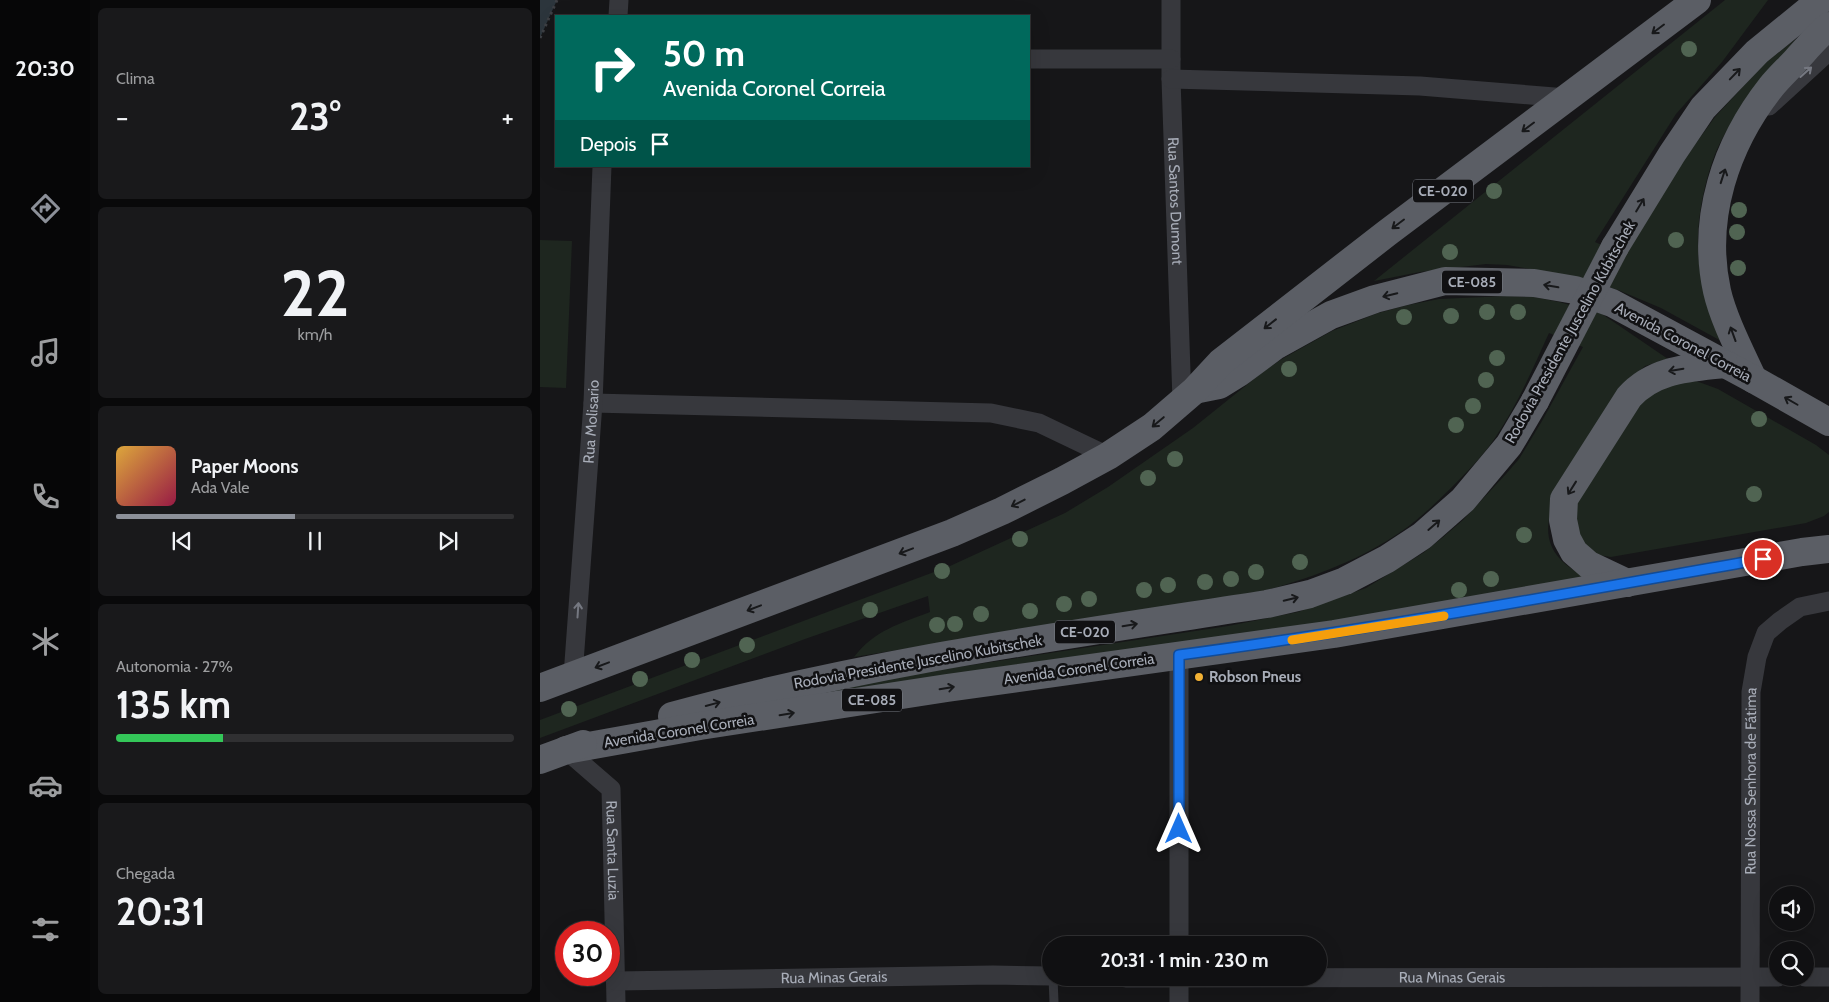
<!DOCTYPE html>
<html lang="pt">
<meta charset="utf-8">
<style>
:root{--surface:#101012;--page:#19191b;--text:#f1f3f6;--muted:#9c9d9f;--line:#303032;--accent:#8c9099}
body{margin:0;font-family:Cabin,sans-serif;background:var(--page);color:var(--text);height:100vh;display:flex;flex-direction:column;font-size:19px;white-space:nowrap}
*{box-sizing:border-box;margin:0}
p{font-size:16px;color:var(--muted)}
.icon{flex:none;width:28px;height:28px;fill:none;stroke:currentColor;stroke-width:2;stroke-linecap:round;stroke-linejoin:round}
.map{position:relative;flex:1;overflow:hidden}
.side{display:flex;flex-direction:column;gap:8px;padding:8px;background:#09090a;width:450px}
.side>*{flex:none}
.banner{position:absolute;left:15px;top:15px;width:475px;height:152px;border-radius:0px;box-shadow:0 5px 20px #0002,0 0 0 1px var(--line);background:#00695c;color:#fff;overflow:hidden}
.controls{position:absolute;left:1229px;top:886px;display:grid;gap:10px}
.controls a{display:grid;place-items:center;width:45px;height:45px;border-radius:50%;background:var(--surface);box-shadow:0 5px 20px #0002,0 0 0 1px var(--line);font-size:25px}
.speed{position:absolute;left:15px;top:921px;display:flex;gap:10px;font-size:25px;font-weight:700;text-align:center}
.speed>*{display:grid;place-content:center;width:65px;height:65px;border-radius:50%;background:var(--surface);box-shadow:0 5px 20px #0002,0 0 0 1px var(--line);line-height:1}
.speed .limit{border:8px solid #d22;background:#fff;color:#111}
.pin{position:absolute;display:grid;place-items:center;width:42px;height:42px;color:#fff;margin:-21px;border:2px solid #fff;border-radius:50%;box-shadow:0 1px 5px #0007}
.me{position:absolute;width:55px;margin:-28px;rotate:0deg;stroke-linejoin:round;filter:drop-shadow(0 0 4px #0008)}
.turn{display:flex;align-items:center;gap:18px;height:105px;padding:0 25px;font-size:22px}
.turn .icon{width:65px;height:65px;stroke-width:2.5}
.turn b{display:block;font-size:35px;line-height:42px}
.then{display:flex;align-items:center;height:48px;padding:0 25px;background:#0003;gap:10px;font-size:19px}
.big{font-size:38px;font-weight:700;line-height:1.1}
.side .tile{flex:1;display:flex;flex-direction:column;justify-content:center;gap:8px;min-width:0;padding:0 18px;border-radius:8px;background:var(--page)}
.side .dial{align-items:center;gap:0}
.dial b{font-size:65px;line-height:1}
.song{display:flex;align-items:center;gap:15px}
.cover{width:60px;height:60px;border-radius:8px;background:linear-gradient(135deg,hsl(40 70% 55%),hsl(340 70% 35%))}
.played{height:5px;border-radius:2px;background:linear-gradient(90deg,var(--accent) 45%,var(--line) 45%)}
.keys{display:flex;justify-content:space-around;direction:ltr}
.heat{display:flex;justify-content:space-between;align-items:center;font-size:28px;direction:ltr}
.charge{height:8px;border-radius:4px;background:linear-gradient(90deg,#34c759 27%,var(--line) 0)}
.trip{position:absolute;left:502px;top:936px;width:285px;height:50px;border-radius:25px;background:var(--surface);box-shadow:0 5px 20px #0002,0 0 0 1px var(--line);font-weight:700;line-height:50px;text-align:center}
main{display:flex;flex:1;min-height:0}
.tabs{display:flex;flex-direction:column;width:90px;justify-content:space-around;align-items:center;background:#060607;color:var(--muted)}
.tabs .icon{width:35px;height:35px}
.tabs .current{color:var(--accent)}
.tabs b{font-size:22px;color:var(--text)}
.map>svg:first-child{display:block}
</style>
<main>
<nav class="tabs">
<b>20:30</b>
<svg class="icon current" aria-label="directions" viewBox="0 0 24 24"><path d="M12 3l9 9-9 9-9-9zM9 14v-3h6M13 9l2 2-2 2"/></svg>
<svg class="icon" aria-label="music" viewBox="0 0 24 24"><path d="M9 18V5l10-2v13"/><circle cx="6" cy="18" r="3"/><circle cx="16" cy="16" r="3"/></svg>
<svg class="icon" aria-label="phone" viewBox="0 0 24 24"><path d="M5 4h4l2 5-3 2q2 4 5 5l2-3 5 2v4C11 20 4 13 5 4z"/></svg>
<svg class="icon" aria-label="climate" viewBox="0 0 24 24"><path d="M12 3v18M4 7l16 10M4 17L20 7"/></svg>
<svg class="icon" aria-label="car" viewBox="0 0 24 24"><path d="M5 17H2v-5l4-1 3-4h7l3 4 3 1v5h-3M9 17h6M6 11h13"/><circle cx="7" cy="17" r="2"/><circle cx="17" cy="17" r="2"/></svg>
<svg class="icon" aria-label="filters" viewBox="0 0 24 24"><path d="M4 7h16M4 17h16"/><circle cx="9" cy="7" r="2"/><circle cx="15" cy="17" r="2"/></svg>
</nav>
<section class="side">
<div class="tile"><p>Clima</p>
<div class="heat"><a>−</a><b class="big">23°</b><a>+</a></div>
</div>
<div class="tile dial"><b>22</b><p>km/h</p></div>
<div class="tile">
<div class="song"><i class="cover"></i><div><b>Paper Moons</b><p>Ada Vale</p></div></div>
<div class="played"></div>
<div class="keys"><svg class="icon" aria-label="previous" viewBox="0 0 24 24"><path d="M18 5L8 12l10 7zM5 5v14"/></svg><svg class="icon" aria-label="pause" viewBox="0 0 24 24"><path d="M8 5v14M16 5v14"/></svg><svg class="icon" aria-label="next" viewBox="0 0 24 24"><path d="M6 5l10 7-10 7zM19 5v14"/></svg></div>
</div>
<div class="tile"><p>Autonomia · 27%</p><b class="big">135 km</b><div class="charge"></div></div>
<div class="tile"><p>Chegada</p><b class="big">20:31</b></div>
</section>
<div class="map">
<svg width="1289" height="1002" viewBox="0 0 1289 1002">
<rect width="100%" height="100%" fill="#161618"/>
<g fill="#1e261f">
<path d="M1185,0H1228L1182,62L1136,114L1055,242L1084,255L1130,179L1175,117L1224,64L1257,38C1230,70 1202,102 1182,139C1175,152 1171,165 1167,179C1151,239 1156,286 1183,342L1121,308L1078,290L1036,277L967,265L946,264L880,272L834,281Z"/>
<path d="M0,240L32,241L26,388L0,387Z"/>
<path d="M967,296L994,297L1019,302L1062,314L1128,359L1105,366L1089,381L1011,511C1001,544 1018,564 1047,577L769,626L291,692L294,688L412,668L688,626L758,612L826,588L883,553L902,538L923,520L966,474L979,459L1002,421L1043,347L1009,333C993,368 977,406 955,438C943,456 926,473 910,489C895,504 879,519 862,531C820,560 772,578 723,591L314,657C335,630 359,624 390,612L388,596L265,639L0,738V720L410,566L525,513L568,487L653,428L724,371L742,359L792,331L838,313L868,305L899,299Z"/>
<path d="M1156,381L1178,389L1276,445L1289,455V512L1284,516L1266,523L1071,557L1058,555L1035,535L1032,509L1087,418L1116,387Z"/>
</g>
<path fill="#2c353c" d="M0,0H17L0,38Z"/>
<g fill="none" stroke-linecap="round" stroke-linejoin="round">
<path stroke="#3d3f44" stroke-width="3" stroke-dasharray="2.5 4" stroke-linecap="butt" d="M0,38L17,0"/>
<path stroke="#37383d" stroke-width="9" d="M513,978L514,1002"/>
<g stroke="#37383d" stroke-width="19">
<path id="s1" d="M631,0V79L642,401"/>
<path d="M78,16L79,0"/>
<path d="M489,59H631"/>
<path d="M631,79L880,86L1027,98"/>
<path d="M1229,106L1289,51"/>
<path d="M53,403L451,413L499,423L568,456"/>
<path id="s2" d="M33,676L53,403L62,166"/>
<path id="s3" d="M26,750L71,789L76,1002"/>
<path d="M639,945V655"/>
<path d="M1265,977H1289"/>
<path id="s4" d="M586,978L1238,977"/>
<path d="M639,978V1002"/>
<path id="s5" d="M76,981L453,975L511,976"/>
<path id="s6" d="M1210,1002L1211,692L1217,657L1226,633L1240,621L1260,607L1289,601"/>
</g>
<g stroke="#5b5e65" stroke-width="28">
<path d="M1075,247L1132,154L1163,108L1217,52L1281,0"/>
<path d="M1213,379C1201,353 1183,318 1177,291C1161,218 1186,144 1231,87C1239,77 1249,68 1257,59C1267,48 1277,36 1289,26"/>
<path d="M659,389L679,385L700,372L735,346L791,315L835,299L905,281L994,283L1035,290L1072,303L1213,379L1289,422"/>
<path d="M1087,583L1049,565L1034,552L1027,539L1023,520L1024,499L1089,397C1114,369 1149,368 1184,364"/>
<path d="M0,688L412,533L462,511L522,481L568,456L612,427L655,390L681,362L847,233L1157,0"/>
<path d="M132,716C327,662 527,635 727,604L770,594L805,581L847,559L882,536L923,500L969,445L995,401"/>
<path d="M26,750L160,726L407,688L794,634L1262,552L1289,549"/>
<path d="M0,760L43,744"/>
</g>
<path stroke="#5b5e65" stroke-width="28" d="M995,401L1075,247"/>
</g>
<g fill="#506452">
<circle cx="1149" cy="49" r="8"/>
<circle cx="954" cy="191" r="8"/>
<circle cx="1199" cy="210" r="8"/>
<circle cx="1197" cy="232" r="8"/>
<circle cx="1136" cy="240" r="8"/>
<circle cx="910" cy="252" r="8"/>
<circle cx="1198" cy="268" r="8"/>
<circle cx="947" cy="312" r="8"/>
<circle cx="978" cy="312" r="8"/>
<circle cx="911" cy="316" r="8"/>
<circle cx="864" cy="317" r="8"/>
<circle cx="957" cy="358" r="8"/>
<circle cx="749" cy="369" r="8"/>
<circle cx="946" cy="380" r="8"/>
<circle cx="933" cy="406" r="8"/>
<circle cx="1219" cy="419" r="8"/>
<circle cx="916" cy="425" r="8"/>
<circle cx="635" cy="459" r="8"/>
<circle cx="608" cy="478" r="8"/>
<circle cx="1214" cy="494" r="8"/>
<circle cx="984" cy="535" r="8"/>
<circle cx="480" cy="539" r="8"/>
<circle cx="760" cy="562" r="8"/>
<circle cx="402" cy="571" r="8"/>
<circle cx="716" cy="572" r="8"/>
<circle cx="691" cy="579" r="8"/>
<circle cx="951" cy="579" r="8"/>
<circle cx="665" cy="582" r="8"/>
<circle cx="628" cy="585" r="8"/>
<circle cx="604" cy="590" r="8"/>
<circle cx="919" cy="590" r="8"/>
<circle cx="549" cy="599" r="8"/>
<circle cx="524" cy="604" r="8"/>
<circle cx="330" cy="610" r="8"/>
<circle cx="490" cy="611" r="8"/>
<circle cx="441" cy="614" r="8"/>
<circle cx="415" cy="624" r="8"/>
<circle cx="397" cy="625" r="8"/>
<circle cx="207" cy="645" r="8"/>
<circle cx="152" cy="660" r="8"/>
<circle cx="100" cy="679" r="8"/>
<circle cx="29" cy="709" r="8"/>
</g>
<defs><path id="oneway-shaft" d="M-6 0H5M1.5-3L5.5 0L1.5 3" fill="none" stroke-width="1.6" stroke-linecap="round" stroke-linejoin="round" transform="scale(1.25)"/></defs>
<g stroke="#18191b">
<use href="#oneway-shaft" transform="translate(1118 29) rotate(143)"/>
<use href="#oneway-shaft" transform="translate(1195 74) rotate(-46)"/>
<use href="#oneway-shaft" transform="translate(988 127) rotate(143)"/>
<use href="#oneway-shaft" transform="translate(1183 176) rotate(-72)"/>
<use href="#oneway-shaft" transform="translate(1100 205) rotate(-59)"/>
<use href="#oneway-shaft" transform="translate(858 224) rotate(143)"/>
<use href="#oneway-shaft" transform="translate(1011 286) rotate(-170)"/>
<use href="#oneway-shaft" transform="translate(850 295) rotate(166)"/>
<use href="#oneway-shaft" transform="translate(730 324) rotate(142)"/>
<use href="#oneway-shaft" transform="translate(1193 334) rotate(-110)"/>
<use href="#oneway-shaft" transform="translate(1136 370) rotate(170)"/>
<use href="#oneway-shaft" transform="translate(1251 401) rotate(-150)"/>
<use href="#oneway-shaft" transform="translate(618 422) rotate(140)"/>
<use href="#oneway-shaft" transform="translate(1032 488) rotate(122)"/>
<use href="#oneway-shaft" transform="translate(478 503) rotate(153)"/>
<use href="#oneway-shaft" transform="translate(894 525) rotate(-41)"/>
<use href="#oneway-shaft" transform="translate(366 551) rotate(159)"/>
<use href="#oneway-shaft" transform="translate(751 599) rotate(-13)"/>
<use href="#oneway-shaft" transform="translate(214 608) rotate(159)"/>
<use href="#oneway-shaft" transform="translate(590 625) rotate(-9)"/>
<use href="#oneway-shaft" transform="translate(62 665) rotate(159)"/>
<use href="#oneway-shaft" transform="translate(407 688) rotate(-9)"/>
<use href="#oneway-shaft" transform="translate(173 704) rotate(-15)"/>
<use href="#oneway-shaft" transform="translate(247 714) rotate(-9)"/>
</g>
<g stroke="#757881">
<use href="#oneway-shaft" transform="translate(1266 72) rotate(-42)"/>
<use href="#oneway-shaft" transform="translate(38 610) rotate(-86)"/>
</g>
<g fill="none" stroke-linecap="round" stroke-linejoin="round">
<defs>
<path id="route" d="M639,829V655C835,629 1029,593 1223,559"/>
</defs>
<use href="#route" stroke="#114b97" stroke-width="12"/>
<use href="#route" stroke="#1a73e8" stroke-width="9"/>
<path stroke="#f59e0b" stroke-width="9" d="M752,640L904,616"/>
</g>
<circle fill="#f2b134" stroke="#111113" stroke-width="2" cx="659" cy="677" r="5"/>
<g text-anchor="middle" stroke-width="5" stroke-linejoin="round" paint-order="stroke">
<g fill="#111113" stroke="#7b7e86" stroke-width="1">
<rect x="873" y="179.5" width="60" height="23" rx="4"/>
<rect x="902" y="270.5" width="60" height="23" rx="4"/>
<rect x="515" y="620.5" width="60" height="23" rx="4"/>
<rect x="302" y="688.5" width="60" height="23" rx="4"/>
</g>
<g font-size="14" font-weight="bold" fill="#a8adb8">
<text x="903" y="196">CE-020</text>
<text x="932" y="287">CE-085</text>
<text x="545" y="637">CE-020</text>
<text x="332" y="705">CE-085</text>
</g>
<g font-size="15" fill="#a8adb8" stroke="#111113">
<text dy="5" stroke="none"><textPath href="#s1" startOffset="201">Rua Santos Dumont</textPath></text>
<text transform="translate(1030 332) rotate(-61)" y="5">Rodovia Presidente Juscelino Kubitschek</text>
<text transform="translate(1143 342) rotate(28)" y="5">Avenida Coronel Correia</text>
<text dy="5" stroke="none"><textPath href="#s2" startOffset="255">Rua Molisario</textPath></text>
<text transform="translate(378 662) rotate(-10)" y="5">Rodovia Presidente Juscelino Kubitschek</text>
<text transform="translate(539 669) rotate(-8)" y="5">Avenida Coronel Correia</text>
<text transform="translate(139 731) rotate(-9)" y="5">Avenida Coronel Correia</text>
<text dy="5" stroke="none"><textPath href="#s6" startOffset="221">Rua Nossa Senhora de Fátima</textPath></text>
<text dy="5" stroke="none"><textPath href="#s3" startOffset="121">Rua Santa Luzia</textPath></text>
<text dy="5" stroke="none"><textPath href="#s5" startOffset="218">Rua Minas Gerais</textPath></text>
<text dy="5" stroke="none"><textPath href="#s4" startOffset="326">Rua Minas Gerais</textPath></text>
</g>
<g font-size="15" font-weight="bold" fill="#a8adb8" stroke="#111113" text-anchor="start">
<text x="669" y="682">Robson Pneus</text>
</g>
</g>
</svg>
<div class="controls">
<a><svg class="icon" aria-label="sound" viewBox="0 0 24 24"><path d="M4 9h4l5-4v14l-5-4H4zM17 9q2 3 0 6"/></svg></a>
<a><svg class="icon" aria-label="search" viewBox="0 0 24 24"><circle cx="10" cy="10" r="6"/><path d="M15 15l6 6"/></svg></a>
</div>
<div class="speed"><div class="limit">30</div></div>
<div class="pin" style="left:1223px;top:559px;background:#d93025"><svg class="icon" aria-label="arrive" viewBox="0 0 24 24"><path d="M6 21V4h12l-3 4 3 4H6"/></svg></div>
<svg class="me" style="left:639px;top:829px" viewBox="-20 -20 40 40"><path d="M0-17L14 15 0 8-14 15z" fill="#1a73e8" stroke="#fff" stroke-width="4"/></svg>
<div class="trip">20:31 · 1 min · 230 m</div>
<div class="banner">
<div class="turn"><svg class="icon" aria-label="right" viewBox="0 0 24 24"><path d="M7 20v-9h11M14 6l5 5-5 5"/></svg><div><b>50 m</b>Avenida Coronel Correia</div></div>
<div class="then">Depois<svg class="icon" aria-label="arrive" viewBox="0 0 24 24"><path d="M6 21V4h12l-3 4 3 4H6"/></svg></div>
</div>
</div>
</main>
